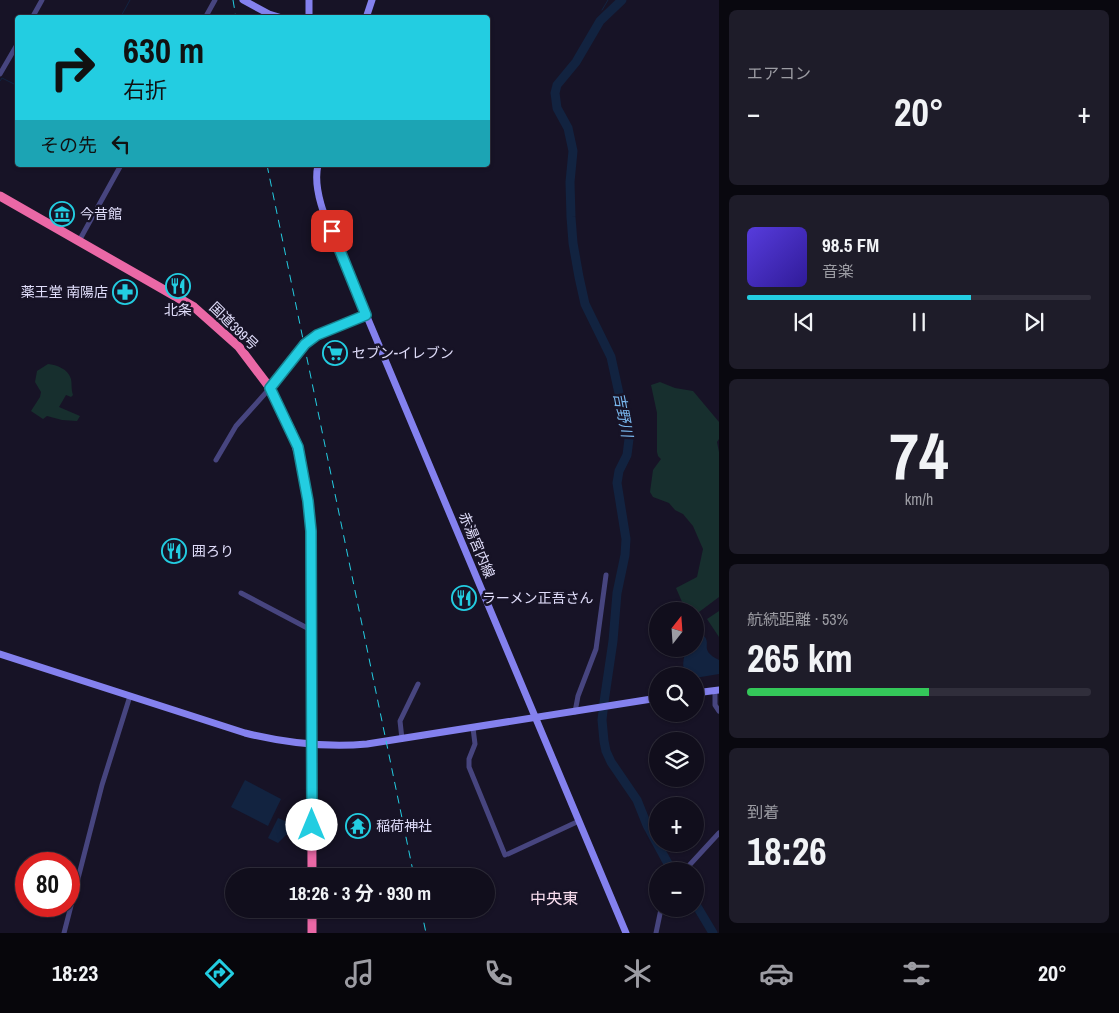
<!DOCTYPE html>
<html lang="ja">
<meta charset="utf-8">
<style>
:root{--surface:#110e1c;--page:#1e1c29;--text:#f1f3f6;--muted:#9c9ca3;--line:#302e3b;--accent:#23cde1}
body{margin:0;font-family:"Archivo Narrow","Noto Sans JP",sans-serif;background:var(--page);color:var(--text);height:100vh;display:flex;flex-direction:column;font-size:19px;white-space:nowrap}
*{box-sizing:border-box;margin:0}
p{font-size:16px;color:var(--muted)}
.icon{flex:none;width:28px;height:28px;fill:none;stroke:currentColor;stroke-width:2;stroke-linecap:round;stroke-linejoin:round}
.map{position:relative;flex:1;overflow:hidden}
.side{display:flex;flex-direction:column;gap:10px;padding:10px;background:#09080f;width:400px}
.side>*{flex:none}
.top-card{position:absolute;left:15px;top:15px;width:475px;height:152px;border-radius:5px;box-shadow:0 1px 4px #0004,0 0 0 1px var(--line);background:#23cde1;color:#111;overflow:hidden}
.needle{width:32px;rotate:17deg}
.tools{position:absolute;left:649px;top:602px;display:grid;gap:10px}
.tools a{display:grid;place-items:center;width:55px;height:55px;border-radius:50%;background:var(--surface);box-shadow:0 1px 4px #0004,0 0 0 1px var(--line);font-size:25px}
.speed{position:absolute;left:15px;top:852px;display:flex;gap:10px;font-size:25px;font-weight:700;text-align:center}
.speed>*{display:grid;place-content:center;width:65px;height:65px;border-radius:50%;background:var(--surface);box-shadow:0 1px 4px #0004,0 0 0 1px var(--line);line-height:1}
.speed .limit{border:8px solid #d22;background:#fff;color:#111}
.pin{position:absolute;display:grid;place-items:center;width:42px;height:42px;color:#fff;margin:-21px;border-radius:10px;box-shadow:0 2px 8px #0006}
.me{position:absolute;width:55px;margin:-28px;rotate:0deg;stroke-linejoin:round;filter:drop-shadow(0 0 4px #0008)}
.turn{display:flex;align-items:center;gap:18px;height:105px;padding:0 25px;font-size:22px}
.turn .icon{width:65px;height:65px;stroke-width:2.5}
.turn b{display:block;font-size:35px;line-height:42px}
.then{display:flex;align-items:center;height:48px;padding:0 25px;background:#0003;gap:10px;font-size:19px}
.big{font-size:38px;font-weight:700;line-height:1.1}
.side .tile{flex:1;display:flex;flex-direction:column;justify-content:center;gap:8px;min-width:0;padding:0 18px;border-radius:8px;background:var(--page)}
.side .dial{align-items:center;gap:0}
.dial b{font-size:65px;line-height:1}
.song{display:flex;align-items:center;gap:15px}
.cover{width:60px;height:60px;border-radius:8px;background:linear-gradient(135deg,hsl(250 70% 55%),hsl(250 70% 35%))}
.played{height:5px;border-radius:2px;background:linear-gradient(90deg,var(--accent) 65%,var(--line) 65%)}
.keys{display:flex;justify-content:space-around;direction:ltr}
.heat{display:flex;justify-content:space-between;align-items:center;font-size:28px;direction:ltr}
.charge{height:8px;border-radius:4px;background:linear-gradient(90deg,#34c759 53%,var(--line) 0)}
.trip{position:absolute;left:225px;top:868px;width:270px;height:50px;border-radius:25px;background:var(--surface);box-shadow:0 1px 4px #0004,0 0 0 1px var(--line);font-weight:700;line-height:50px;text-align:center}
.dock{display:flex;height:80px;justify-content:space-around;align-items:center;background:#07060b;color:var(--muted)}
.dock .icon{width:35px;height:35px}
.dock .active{color:var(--accent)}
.dock b{font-size:22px;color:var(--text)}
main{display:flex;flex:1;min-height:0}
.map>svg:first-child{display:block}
</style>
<main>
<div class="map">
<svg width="719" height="933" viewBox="0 0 719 933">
<rect width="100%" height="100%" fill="#171326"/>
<g fill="#172f2e">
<path d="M48,364C57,365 68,369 71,379C72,384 71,389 73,395L71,397L66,395L59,407L80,416L77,421L62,420L47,416L43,419L31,411L40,397L41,392L35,382L37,371Z"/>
<path d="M660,382L675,388L693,391L719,422V439L717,442L719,452V597L695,615V611H686L676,588L697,577L703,549L693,526L683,514L675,510L669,503L653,497L650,492L653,470L661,459L658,456L657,452V413L651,385Z"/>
<path d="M719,611V637L707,619Z"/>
</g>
<g fill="#122340">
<path d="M702,634C714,644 697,649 719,660V674L695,678V676L685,675C682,665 683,658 687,649H695V635Z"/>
<path d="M245,780L281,799L268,826L231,807Z"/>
<path d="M278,818L292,824L287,834L278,843L268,838Z"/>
</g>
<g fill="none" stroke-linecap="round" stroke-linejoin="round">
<g stroke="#122340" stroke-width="1">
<path d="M602,10L608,0"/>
<path d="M120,18L130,0"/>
<path d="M0,81L2,78L18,86"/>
</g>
<g stroke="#122340" stroke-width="9">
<path d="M622,0L600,21L576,62L557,85L555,93L557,108L568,128L573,151L570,182L571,217L573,243L579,277L585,304L611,357L629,439L627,455L619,471L617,483L626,539L625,555L617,593L613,641L604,702L602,720L604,741L606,751L611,762L637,800L647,825L672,871"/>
<path d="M695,903L713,933"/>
</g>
<g stroke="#47457f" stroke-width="5">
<path d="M32,18L42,0"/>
<path d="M205,18L215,0"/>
<path d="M0,74L18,43"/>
<path d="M79,241L121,165"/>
<path d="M216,460L236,426L270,388"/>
<path d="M241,593L311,630"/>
<path d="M715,691V705L719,711"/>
<path d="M575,712L578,696L596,649L606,575"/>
<path d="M473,728L475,744L469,759V767L505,855"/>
<path d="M402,739L400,721L418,684"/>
<path d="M508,854L579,821"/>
<path d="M684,871L719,833"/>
<path d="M64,933L102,785L130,696"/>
<path d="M656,933L661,909"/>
</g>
<g stroke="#8481ee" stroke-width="7">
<path d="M243,0L269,14L282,18"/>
<path d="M309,18V0"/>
<path d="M366,18L372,0"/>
<path d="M318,165C311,195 333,234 344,262L626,933"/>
<path d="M270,388L305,344L317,335L366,315"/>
<path d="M0,654L245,733C286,743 325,748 367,744L658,698"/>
<path d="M695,693L719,690"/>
</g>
<g stroke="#ea68a6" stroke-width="9">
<path d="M0,196L194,307L239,347L270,388L292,432L301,462L308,501L311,531L312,876"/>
<path d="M312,909V933"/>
</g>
<g stroke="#23cde1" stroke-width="1" stroke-dasharray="8 6" stroke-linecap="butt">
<path d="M233,0L236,18"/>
<path d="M267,165L414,876"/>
<path d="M421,909L426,933"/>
</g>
</g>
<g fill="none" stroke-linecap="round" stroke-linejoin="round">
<defs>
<path id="route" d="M312,825L311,531L308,501L298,447L270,388L305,344L317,335L366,315L332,231"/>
</defs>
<use href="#route" stroke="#178592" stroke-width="12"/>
<use href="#route" stroke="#23cde1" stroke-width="9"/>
</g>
<defs>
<symbol id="museum-ring" viewBox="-11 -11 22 22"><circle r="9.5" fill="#171326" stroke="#23cde1" stroke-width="1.5"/><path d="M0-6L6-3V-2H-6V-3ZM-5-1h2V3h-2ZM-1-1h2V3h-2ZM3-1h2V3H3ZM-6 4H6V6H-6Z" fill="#23cde1"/></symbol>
<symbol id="restaurant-ring" viewBox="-11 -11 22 22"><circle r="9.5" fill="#171326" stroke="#23cde1" stroke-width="1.5"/><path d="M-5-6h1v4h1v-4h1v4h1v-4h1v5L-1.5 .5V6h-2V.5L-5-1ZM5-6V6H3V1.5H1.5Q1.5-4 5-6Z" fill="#23cde1"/></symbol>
<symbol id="pharmacy-ring" viewBox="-11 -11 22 22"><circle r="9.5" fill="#171326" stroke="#23cde1" stroke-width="1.5"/><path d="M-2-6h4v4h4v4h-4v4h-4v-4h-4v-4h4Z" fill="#23cde1"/></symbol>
<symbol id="supermarket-ring" viewBox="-11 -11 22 22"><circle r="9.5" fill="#171326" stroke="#23cde1" stroke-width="1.5"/><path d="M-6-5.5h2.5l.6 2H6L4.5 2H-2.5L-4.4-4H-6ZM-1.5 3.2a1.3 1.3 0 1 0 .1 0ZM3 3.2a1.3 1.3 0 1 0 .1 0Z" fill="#23cde1"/></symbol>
<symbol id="temple-ring" viewBox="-11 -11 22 22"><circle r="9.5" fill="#171326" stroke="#23cde1" stroke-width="1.5"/><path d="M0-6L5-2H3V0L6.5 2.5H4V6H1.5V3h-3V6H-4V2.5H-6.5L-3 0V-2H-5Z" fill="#23cde1"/></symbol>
</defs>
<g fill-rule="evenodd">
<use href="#museum-ring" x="48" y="200" width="28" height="28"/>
<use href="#restaurant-ring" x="164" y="272" width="28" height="28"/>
<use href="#pharmacy-ring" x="111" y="278" width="28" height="28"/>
<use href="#supermarket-ring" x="321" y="339" width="28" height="28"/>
<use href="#restaurant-ring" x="160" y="537" width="28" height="28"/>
<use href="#restaurant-ring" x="450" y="584" width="28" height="28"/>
<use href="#temple-ring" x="344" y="812" width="28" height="28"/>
</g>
<g text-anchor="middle" stroke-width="5" stroke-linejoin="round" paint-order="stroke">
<g font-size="14" fill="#e0ddfa" stroke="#171326" text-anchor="start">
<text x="80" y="219">今昔館</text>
<text x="108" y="297" text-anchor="end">薬王堂 南陽店</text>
<text x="178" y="315" text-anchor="middle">北条</text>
<text x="352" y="358">セブン-イレブン</text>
<text x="192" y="556">囲ろり</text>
<text x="482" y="603">ラーメン正吾さん</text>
<text x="376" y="831">稲荷神社</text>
</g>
<g font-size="14" fill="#e0ddfa" stroke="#171326">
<text transform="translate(234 326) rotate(44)" y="5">国道399号</text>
<text transform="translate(477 545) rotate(67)" y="5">赤湯宮内線</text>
</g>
<g font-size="15" font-style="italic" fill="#79b7ed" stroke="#171326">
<text transform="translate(623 415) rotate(79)" y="5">吉野川</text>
</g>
<g font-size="16" fill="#fbdff0" stroke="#171326">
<text x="554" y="904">中央東</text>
</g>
</g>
</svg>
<div class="tools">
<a><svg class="needle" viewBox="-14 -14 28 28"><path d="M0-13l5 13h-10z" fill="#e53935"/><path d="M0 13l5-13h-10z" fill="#9c9ca3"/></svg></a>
<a><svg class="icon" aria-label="search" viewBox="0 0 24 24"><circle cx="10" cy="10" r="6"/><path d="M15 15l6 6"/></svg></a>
<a><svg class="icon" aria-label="layers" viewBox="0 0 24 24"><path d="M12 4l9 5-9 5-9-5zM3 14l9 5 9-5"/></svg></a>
<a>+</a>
<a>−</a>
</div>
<div class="speed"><div class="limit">80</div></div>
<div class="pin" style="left:332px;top:231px;background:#d93025"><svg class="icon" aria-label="arrive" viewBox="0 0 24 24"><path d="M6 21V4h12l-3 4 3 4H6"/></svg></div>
<svg class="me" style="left:312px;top:825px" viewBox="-20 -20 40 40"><circle r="19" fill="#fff"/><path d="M0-13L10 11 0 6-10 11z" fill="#23cde1"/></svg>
<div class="trip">18:26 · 3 分 · 930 m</div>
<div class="top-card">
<div class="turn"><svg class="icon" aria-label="right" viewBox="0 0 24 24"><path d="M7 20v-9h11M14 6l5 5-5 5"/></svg><div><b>630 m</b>右折</div></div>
<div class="then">その先<svg class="icon" aria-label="left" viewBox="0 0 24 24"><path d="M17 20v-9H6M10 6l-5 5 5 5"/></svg></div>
</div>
</div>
<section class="side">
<div class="tile"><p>エアコン</p>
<div class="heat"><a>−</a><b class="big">20°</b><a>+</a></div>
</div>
<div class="tile">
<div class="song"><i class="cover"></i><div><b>98.5 FM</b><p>音楽</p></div></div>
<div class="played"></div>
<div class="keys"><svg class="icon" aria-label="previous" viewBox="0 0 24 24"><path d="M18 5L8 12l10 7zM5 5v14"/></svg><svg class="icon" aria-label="pause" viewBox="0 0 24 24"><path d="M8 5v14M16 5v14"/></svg><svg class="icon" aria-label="next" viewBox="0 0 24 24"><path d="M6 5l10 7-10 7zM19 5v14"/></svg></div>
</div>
<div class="tile dial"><b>74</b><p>km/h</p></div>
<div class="tile"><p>航続距離 · 53%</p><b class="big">265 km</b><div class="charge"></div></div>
<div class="tile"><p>到着</p><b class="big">18:26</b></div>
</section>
</main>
<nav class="dock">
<b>18:23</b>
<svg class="icon active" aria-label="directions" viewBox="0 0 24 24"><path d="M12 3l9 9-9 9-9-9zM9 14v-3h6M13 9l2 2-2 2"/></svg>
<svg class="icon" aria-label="music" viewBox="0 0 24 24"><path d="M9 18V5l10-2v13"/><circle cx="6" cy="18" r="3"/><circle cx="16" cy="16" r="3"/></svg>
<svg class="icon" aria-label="phone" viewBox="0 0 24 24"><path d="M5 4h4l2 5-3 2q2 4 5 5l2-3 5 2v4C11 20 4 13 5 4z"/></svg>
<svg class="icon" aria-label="climate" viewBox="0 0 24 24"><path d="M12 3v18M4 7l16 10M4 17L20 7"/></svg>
<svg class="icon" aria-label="car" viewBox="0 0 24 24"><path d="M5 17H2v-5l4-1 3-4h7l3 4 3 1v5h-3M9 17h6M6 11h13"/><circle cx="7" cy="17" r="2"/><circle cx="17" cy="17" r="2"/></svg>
<svg class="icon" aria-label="filters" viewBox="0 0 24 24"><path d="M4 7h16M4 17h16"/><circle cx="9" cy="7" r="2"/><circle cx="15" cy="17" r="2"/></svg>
<b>20°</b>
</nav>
